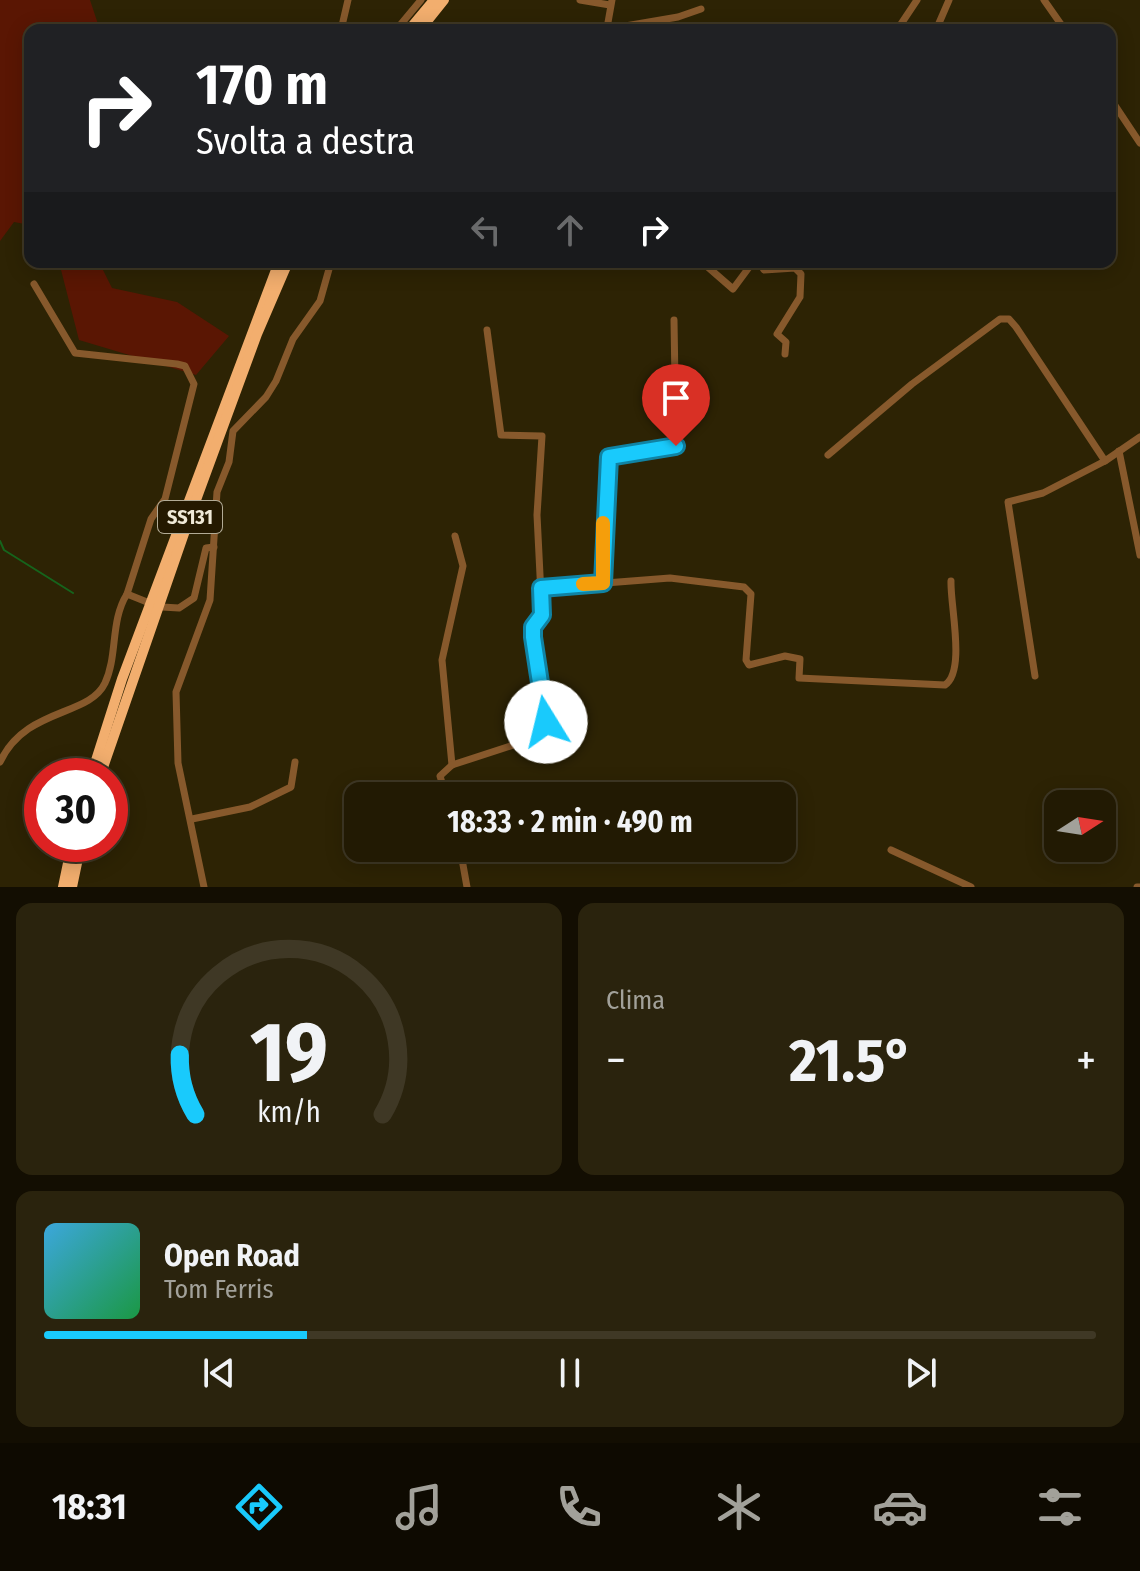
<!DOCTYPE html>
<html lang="it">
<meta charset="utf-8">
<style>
:root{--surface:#221a03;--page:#2a230d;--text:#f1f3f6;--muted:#a2a19a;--line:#3f3825;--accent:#19cafc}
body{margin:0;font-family:"Fira Sans Condensed",sans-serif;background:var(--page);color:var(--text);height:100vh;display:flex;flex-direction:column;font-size:30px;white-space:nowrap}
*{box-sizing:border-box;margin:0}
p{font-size:26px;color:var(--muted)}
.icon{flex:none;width:44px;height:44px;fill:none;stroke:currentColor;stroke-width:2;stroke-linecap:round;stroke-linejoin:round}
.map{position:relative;height:887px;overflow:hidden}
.side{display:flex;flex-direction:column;gap:16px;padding:16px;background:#130e02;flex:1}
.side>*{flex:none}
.hud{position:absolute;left:24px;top:24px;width:1092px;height:244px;border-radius:16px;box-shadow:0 4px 20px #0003,0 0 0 2px var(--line);background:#202124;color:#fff;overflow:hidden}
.needle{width:52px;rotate:78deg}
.tools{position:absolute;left:1044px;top:790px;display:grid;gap:16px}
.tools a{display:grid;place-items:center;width:72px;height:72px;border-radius:16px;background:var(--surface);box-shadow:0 4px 20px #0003,0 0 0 2px var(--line);font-size:40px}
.speed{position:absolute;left:24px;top:758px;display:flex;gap:16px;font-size:40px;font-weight:700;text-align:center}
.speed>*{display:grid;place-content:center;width:104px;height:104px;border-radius:50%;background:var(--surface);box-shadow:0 4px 20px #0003,0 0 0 2px var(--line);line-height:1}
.speed .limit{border:12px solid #d22;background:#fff;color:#111}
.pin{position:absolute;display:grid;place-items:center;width:68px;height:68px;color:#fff;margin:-82px -34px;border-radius:50% 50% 50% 0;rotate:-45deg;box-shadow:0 0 8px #0007}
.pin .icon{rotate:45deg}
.me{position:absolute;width:88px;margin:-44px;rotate:351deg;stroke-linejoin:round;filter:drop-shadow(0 0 6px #0008)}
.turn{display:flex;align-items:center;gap:28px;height:168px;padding:0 40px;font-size:36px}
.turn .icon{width:104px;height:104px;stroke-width:2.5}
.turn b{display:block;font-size:56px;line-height:68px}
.lanes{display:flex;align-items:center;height:76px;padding:0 40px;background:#0003;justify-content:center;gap:40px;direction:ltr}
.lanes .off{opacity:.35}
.big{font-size:60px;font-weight:700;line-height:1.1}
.side .widget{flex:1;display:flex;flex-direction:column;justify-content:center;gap:12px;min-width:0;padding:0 28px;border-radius:16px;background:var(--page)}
.side .dial{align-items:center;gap:0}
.dial svg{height:208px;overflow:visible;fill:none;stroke:var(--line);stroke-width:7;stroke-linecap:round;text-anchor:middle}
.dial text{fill:var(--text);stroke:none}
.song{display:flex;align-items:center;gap:24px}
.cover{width:96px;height:96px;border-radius:12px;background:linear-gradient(135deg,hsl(200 70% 55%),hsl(140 70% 35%))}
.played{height:8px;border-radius:4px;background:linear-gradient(90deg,var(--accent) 25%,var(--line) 25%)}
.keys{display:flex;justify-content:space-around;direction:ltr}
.heat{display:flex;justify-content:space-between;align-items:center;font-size:44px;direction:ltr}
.side .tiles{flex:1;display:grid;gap:16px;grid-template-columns:1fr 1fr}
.widget:last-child{grid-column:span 2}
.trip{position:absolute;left:344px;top:782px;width:452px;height:80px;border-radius:16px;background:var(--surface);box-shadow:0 4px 20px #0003,0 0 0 2px var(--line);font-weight:700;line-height:80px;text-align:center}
.tab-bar{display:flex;height:128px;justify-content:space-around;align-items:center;background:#0e0a01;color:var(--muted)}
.tab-bar .icon{width:56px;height:56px}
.tab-bar .active{color:var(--accent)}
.tab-bar b{font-size:36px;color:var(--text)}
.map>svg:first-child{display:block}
</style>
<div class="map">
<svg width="1140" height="887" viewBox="0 0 1140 887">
<rect width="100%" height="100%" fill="#2d2304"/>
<g fill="#5a1603">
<path d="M0,0H90L100,30H30V225L14,222L0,241Z"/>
<path d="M59,262H99L112,288L177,302L229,336L196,375L79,340Z"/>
</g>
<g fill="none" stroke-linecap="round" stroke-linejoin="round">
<path stroke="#16641c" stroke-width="2" d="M0,541L4,550L73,593"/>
<g stroke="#87592c" stroke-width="7">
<path d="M580,0L610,5"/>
<path d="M1044,0L1065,30"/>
<path d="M607,28L612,0"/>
<path d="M341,30L348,0"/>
<path d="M396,30L421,0"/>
<path d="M602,30L678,17L701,9"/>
<path d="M897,30L917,0"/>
<path d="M936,30L949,0"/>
<path d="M1110,98L1140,143"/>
<path d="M702,262L733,289L753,262"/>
<path d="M759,262L764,270L795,268L801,274L800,297L777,334L786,342L785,354"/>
<path d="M34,284L75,353L177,364L185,366L194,384L165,499L151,519L127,594"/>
<path d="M1119,451L1140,555"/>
<path d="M828,455L912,384L1000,319H1009L1016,327L1105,461L1140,437"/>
<path d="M603,583L609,457L676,446L674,320"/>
<path d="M541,588L670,578L744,587L751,594L746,660L749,665L785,656L800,659L799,678L945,685C966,671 950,605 951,581"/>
<path d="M162,607L179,608L194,598L206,548L214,547"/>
<path d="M1035,676L1008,502L1043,493L1105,461"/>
<path d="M0,762C26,707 89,717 105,683C118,655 110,621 127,594L147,602"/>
<path d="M452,765L442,660L463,566L455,536"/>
<path d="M446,796L440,776L452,765L547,734L533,637V627L542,615L537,515L542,436L501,435L487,330"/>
<path d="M192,819L250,807L291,787L295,762"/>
<path d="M460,848L467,887"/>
<path d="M891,850L971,887"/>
<path d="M204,887L178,763L176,692L210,600L217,492L229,462L233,431L266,397L276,381L293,339L320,301L331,262"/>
<path d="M1137,887H1140"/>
</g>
<g stroke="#f2ae6e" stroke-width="10">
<path d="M409,30L434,0"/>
<path d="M420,30L444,0"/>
<path d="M91,776L122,679L279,262"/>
<path d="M100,776L189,519L257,334L288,262"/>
<path d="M63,887L72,844"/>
<path d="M72,887L81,844"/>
</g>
</g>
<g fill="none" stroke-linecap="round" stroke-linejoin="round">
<defs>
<path id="route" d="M546,722L533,637V627L542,615L541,588L603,583L609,457L676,446"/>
</defs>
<use href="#route" stroke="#1083a4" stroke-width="20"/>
<use href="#route" stroke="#19cafc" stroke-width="14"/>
<path stroke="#f59e0b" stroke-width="14" d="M583,584L603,583V523"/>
</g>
<g text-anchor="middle" stroke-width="8" stroke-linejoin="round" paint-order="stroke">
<rect fill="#241900" stroke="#b2ab96" stroke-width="2" x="158" y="501" width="64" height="32" rx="6"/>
<g font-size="20" font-weight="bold" fill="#efe9d7">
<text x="190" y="524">SS131</text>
</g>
</g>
</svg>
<div class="tools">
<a><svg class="needle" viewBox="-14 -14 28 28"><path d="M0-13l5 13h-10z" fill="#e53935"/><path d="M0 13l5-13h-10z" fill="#a2a19a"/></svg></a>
</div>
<div class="speed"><div class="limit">30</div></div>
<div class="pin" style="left:676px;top:446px;background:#d93025"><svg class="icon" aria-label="arrive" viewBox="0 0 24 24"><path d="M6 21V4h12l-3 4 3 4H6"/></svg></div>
<svg class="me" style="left:546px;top:722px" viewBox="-20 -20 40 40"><circle r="19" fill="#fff"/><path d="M0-13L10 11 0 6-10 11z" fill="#19cafc"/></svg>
<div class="trip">18:33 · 2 min · 490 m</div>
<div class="hud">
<div class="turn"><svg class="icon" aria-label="right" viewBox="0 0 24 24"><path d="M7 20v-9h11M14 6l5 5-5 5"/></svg><div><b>170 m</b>Svolta a destra</div></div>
<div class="lanes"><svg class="icon off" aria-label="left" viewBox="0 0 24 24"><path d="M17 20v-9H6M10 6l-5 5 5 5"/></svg><svg class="icon off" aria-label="ahead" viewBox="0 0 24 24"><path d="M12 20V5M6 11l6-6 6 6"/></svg><svg class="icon" aria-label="right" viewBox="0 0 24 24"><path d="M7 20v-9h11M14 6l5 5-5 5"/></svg></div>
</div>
</div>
<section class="side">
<div class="tiles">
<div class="widget dial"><svg viewBox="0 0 100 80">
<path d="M14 69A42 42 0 1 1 86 69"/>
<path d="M14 69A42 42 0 0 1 8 46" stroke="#19cafc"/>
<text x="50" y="56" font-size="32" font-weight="700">19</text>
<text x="50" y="72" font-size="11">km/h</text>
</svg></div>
<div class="widget"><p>Clima</p>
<div class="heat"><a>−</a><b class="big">21.5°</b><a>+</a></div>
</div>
<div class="widget">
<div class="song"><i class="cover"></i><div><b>Open Road</b><p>Tom Ferris</p></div></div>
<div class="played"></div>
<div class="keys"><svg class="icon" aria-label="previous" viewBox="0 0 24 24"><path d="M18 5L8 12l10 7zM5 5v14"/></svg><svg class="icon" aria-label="pause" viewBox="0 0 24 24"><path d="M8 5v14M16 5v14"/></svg><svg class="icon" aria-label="next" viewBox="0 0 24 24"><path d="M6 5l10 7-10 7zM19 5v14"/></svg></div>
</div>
</div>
</section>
<nav class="tab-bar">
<b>18:31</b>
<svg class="icon active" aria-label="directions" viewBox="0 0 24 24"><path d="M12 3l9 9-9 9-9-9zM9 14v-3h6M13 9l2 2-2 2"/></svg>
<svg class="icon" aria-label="music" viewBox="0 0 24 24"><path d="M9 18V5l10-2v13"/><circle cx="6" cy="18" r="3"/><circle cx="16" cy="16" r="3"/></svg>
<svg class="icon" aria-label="phone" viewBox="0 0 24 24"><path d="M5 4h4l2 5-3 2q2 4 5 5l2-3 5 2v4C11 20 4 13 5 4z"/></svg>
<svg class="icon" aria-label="climate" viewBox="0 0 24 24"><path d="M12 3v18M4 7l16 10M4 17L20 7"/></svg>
<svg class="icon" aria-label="car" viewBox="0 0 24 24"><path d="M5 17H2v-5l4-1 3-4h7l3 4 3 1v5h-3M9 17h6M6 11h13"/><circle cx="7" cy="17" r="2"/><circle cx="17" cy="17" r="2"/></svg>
<svg class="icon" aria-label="filters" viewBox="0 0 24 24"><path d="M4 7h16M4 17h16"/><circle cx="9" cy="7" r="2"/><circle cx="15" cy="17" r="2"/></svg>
</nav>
